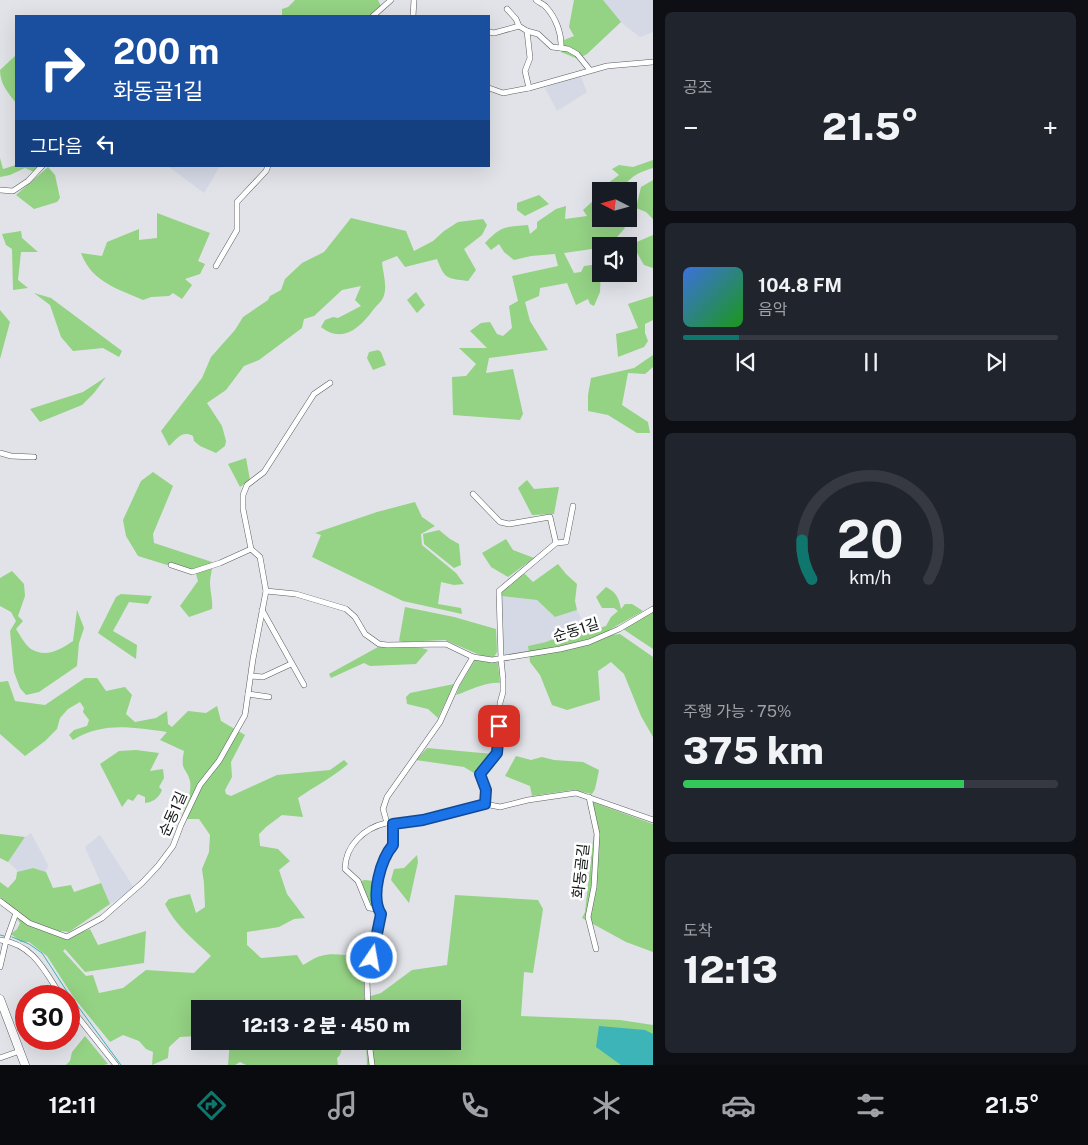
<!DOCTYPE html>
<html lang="ko">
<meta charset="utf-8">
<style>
:root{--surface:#171b24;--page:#20242c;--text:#f1f3f6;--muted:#9ea1a6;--line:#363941;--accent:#0f766e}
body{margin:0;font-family:"Public Sans","Noto Sans KR",sans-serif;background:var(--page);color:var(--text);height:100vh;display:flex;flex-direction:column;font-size:19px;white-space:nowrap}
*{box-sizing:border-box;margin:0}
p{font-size:16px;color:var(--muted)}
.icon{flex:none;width:28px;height:28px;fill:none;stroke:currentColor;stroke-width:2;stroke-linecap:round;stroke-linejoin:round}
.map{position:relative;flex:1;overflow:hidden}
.side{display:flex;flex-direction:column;gap:12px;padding:12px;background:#0d0f14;width:435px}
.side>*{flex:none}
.top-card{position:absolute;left:15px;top:15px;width:475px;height:152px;border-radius:0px;box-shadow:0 5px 20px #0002;background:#1a4fa0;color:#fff;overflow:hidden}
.needle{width:32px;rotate:276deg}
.fabs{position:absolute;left:592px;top:182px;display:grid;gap:10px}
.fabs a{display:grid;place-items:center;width:45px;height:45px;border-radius:0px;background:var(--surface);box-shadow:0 5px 20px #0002;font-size:25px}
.speed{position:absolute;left:15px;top:985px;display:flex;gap:10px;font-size:25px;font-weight:700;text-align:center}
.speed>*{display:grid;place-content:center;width:65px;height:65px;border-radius:50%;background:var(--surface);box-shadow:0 5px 20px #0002;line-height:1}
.speed .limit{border:8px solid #d22;background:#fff;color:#111}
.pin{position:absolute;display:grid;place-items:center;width:42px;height:42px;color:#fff;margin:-21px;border-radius:10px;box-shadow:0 2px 8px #0006}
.me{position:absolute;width:55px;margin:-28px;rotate:12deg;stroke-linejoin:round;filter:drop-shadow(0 0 4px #0008)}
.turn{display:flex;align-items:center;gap:18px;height:105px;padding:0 15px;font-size:22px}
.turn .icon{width:65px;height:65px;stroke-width:2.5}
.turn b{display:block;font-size:35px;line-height:42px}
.then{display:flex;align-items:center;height:48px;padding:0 15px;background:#0003;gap:10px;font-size:19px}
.big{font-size:38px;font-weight:800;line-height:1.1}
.side .widget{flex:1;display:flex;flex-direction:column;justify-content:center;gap:8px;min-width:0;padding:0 18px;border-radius:8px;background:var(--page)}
.side .dial{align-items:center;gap:0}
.dial svg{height:130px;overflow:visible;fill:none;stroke:var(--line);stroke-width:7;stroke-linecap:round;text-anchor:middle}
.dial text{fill:var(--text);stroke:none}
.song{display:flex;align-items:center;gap:15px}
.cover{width:60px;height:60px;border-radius:8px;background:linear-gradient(135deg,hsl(220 70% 55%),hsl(120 70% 35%))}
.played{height:5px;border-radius:2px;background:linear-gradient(90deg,var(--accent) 15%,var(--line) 15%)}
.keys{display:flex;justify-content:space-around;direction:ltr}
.heat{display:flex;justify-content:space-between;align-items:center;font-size:28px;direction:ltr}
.charge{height:8px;border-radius:4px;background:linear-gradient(90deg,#34c759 75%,var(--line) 0)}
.trip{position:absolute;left:191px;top:1000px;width:270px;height:50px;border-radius:0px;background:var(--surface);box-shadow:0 5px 20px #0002;font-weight:800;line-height:50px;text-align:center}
.tabs{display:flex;height:80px;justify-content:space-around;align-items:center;background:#090b0e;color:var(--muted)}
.tabs .icon{width:35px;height:35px}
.tabs .current{color:var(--accent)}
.tabs b{font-size:22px;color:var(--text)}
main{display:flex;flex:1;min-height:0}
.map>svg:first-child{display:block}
</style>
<main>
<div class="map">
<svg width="653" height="1065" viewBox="0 0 653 1065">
<rect width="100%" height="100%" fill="#e1e3e8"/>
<g fill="#d4d9e5">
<path d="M603,0H653V32L640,37L618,20Z"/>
<path d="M580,75L587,92L557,111L545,88L556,83Z"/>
<path d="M168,166H220L204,193Z"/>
<path d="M501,596L537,600L555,617L577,610L588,631L565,634L546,642L528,646L529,651L504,655Z"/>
<path d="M31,833L48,865L46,872L33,868L17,872V870L8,862L25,837Z"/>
<path d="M100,835L134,888L110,904L85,847Z"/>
</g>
<g fill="#94d284">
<path d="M295,0H378L381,6L370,16H282V9L288,7Z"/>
<path d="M574,0H603L621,22L587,54L578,59L561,52L564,40L574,36L569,27Z"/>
<path d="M15,56L16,57V103C8,93 0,84 0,70Z"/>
<path d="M0,158L3,169L16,165V166H39L34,172L25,168L10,175L0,177Z"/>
<path d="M653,160V168C640,172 627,177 623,191H601V213L594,218L604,223L620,222L625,228L617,237L592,249L564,253L574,273L581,272L584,266L592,265L601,268L600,292L594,306L590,304L588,299L576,305L567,283L540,288L539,296L525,302L530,321L548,350L489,358L486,373L513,369L523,414L520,420L453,415L452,377L466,376L476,364L459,348H487L470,331L481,323L490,322L497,334L503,336L512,328L509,306L518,301L512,276L558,266L555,254L531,256L514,260L504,252L499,244L491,250L485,243C501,226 505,227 528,225L530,234L537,228V222L556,209L566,206L565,219L587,216L583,210L595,199L596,192L619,175L612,169L619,165L633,167Z"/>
<path d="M48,167L55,175L60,198L57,202L34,209L16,195Z"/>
<path d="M653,180V219L646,212L636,208L641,187Z"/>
<path d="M539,195L549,204L525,216L517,210V203Z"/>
<path d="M157,213L210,233L198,261L205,264L200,274L185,279L192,285L182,299L173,293L169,296L151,297L143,300C116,288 92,282 81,253L102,256L107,242L139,229V240L157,238Z"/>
<path d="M351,218L406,231L414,251L433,241L444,231L458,222L483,219L487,225L482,235L464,249L476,270L468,281C447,278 445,280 437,259L405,267L397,256L382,262C383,274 388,287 383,298C381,302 376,306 373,310C360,328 342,344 321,327L325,320L333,317L338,318L361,306L355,300L361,286L342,290L314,316L304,319L302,328L259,360L244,366L226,390L207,403L222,426L226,441L225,446L216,453L200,446L194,441L193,436C182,430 177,439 169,446L161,431L202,378L211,357L235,330L243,317L268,300L270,296L281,290L285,279L302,263L324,252Z"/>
<path d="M21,231L22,238L38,252H21L18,280L28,288L13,290L12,249L6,245L2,234Z"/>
<path d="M653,235V268L644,265L632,244Z"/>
<path d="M416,292L425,305L417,313L407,300Z"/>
<path d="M34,293L51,298L122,351L119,357L103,348L73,351L61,337L50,305Z"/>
<path d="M653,296V320L645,324V333L648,341L644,347L618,357L616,334L638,328L628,304Z"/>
<path d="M0,310L10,322L0,359Z"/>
<path d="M378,350L381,352L386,365L373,370L367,358L369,352Z"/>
<path d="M653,355V367L645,374L628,373L622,405L648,422L650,433H637L608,415L588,411V395L591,378L634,368Z"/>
<path d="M106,377L94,393L82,405L40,422L30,409L83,392Z"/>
<path d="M246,458L250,480L240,487L228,464Z"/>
<path d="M153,472L173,486L153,534L154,543L212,562C213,570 210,575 210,583C210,591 213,600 212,609L189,617L180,606L198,581L196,574L138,556L126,536L123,520L141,481Z"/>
<path d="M527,480L534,489L559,487L554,514L532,515L518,488Z"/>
<path d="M415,502L422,517L435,526L421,534L422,545L456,573L464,584L454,585L441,582L438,604L461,608L462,614L403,601L312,557L321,535L315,533L377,512Z"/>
<path d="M439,530L450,539L459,544L461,565L454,568L424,544L423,534Z"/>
<path d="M506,539L513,550L534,558L508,577L491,567L482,553Z"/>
<path d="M558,564L566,574L577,584L575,601L577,610L555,617L537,600L501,596V592L524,573L533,582Z"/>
<path d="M12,571L24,584L25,596L18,616L23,621L16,629C20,635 25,645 31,649C46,658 60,650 73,641L77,610L84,628L79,643L77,666L39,692L26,695L20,688L14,672L10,631L16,621L11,612L0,606V578Z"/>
<path d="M606,587C616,592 619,598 621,609L625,604H632L643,611L609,630L611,635L620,634L653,657V737L641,716L624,674L611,662L598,671L600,700L567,710L552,705L540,675L530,662L528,646L546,642L565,634L583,633L606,626L611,617L618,611L614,608H602L596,597Z"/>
<path d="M121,594L152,596L148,604L129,602L113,631L137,645L136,659L98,633L116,597Z"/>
<path d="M405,607L454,617L496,629L497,652L494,657L482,656L445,640L403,642L399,641Z"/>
<path d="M653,612V649L623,629Z"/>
<path d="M378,647L422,648L428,650L416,664L370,666L364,663L331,678L329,674Z"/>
<path d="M475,660L498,663L500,683C486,681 469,691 456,695L460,685Z"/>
<path d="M85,678H97L106,691L125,687L132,695L126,714L135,722L156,718L167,711L168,724L172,727L188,711L206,713L217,706L221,721L245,735L231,762L232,777L225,790L226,794L231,796L277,775L330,770L344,760L348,764C332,778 315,786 298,798L303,817L282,815L266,827L259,834L260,846L278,849L290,861L279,870L287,894L305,918L294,919L279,927L247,932V945L261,958L297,955L303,965C309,962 315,957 321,956C332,952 358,956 369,961L364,974V998L381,993L412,970L447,965L455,895L538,900L543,909L533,973L524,972L521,1016L620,1020L653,1025V1065H367L366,1041H452V1009H233V1006H210L208,1009H200V1027L196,1036L180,1037L169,1047L168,1058L152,1065L153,1052L146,1049L139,1041L123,1035L110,1042L74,998L47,956L29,942H21L11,934L17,929L20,923L4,900L0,897V882L8,888L16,879L17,872L33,868L46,872L53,888L71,885L74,892L101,883L110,904L69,932L61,931L64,939L90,929L98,945L146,931L144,963L85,972L65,949L63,951L86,976L93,975L99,993L123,988L146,970L194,973L211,956C194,940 176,926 165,904L169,899L190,894L196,913L205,907L204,883L202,869L209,852L210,835L199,819H187L182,816C186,806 192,793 190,781C186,766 180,772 184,751L160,740L167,732C133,728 105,721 73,740L69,735L74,730L87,726L89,720L83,712L84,708L80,702L68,709L60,718L57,729L45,741L25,756L0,734V682L8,681L15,701L45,705Z"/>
<path d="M454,684L438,718L428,709L407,704L406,697L410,693Z"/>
<path d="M427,748L493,754L474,773L464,767L416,760Z"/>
<path d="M136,750L159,753L150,771L163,769L164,778L159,787L162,790C159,798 153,802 145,803V797L138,794L133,801L128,799L122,807L100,764L119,751Z"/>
<path d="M516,756L531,760L542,757L554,760L583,762L599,770L595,789L592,794L573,790L532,796L530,786L505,776Z"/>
<path d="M587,800L653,824V952L626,942L582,918L585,912L594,832Z"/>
<path d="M0,834L25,837L8,862L0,858Z"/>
<path d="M417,855L418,862L409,903L391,880L394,869L404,868Z"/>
<path d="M365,880L374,881L375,907L365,905L357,882Z"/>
<path d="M85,1036L108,1064L104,1065H66L70,1061L72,1052Z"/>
<path d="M230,1041H344L340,1055L337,1058L338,1065H246L240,1062L235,1065H228Z"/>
</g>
<path fill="#3db4b7" d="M599,1026L645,1030L653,1034V1065H621L596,1047Z"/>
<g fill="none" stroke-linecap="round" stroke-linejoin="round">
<g stroke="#3db4b7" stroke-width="1">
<path d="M0,935L4,936"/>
<path d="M12,937L29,944L42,953L66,990L121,1065"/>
</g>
<defs>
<g id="street">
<path d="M536,0C539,3 544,4 546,7C556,18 562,34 561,48"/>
<path d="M507,9L516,19L519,26"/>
<path d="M373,16L391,0"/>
<path d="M413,16L414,0"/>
<path d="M527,31L538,34L552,47L568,49L577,54L590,70"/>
<path d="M489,32L494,33L519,26L527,31L530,58L525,71L529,88"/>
<path d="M489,88L503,93L529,88L607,66L653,62"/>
<path d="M0,190L13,191L28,181L42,166"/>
<path d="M216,266L237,230V202L266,171L268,166"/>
<path d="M0,453L11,456L34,457"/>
<path d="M556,543L566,542L573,506"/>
<path d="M251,549L243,509V495L247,485L264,472L314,394L330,383"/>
<path d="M266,591L296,594L346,609L355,617L365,634L379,644L387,645L446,644L473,657L492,660L560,649L589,642L619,629L653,609"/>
<path d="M262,610L304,685"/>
<path d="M251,676L263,677L291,664"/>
<path d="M248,694L269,697"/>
<path d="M589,797L597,834L594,887L588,917L596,949"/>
<path d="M485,804L500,807L528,800L576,793L653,820"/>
<path d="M387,823L383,809L387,797L440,722L457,684L473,657"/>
<path d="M0,901L29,923L67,937L102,918L142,883L158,866L173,846L181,825L200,785L219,761L245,715L253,659L266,591L260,557L251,549L220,563L192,572L171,565"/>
<path d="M378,909L369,908L358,881L345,869C345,846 364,828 386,823C390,822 389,824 394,824C403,824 415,822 425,820C445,816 465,809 485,804L486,790L480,775L497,753L498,737L500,703L503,692V679L501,659L499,591L556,543L550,517L509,524L500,522L473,494"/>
<path d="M0,940C33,944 45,971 61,996"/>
<path d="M0,967L6,941L16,913"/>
<path d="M69,1006L116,1065"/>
<path d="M368,1009L367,981L381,913C370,896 381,859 393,845V824"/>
<path d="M369,1041L372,1065"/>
<path d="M0,1058L20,1051"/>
</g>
<path id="secondary" d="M0,999L25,1065"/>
</defs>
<use href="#street" stroke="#5b5d61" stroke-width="6"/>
<use href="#secondary" stroke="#5b5d61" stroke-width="9"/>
<use href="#street" stroke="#fff" stroke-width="5"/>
<use href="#secondary" stroke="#fff" stroke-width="8"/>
</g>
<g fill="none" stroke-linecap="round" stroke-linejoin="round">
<defs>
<path id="route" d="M372,958L381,914C370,896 381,859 393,845V824L423,820L485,804L486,790L480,774L497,753L499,726"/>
</defs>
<use href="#route" stroke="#114b97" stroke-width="12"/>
<use href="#route" stroke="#1a73e8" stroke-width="9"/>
</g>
<g text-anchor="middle" stroke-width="5" stroke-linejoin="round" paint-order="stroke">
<g font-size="15" fill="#171819" stroke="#fff">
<text transform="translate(576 630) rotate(-17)" y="5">순동1길</text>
<text transform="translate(173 814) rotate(-66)" y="5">순동1길</text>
<text transform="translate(581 871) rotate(-84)" y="5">화동골길</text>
</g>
</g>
</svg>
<div class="fabs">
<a><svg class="needle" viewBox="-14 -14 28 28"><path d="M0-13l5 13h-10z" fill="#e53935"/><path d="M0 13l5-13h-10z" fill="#9ea1a6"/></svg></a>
<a><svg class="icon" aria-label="sound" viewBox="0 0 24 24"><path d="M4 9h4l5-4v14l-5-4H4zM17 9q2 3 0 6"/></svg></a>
</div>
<div class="speed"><div class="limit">30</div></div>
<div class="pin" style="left:499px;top:726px;background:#d93025"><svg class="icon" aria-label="arrive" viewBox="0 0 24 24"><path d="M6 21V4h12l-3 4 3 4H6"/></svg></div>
<svg class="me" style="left:372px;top:958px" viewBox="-20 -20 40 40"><circle r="17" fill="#1a73e8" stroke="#fff" stroke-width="3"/><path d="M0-11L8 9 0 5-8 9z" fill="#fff"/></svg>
<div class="trip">12:13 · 2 분 · 450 m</div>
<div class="top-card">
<div class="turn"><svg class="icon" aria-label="right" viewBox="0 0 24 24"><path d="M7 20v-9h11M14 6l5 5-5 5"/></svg><div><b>200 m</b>화동골1길</div></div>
<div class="then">그다음<svg class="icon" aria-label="left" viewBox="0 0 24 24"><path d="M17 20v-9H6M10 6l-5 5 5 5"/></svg></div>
</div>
</div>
<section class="side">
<div class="widget"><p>공조</p>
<div class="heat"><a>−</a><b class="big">21.5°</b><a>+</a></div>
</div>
<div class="widget">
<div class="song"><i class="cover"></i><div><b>104.8 FM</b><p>음악</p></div></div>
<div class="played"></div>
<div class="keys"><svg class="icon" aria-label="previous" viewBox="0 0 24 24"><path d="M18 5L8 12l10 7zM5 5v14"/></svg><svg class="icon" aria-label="pause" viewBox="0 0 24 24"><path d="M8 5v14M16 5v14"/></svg><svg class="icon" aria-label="next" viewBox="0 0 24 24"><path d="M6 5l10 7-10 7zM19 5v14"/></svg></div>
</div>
<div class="widget dial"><svg viewBox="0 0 100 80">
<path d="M14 69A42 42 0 1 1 86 69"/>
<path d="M14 69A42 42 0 0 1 8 45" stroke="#0f766e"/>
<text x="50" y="56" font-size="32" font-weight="700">20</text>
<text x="50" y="72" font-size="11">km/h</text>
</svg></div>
<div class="widget"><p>주행 가능 · 75%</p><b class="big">375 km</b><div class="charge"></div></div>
<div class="widget"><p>도착</p><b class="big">12:13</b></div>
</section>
</main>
<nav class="tabs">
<b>12:11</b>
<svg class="icon current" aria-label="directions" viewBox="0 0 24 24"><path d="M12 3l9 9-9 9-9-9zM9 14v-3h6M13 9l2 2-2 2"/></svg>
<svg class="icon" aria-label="music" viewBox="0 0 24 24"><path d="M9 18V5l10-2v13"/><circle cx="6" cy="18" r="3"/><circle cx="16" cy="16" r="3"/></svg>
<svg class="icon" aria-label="phone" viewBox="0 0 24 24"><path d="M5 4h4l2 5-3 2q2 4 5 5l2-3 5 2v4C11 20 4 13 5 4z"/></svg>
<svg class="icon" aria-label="climate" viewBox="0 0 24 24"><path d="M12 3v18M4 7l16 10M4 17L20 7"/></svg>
<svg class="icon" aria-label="car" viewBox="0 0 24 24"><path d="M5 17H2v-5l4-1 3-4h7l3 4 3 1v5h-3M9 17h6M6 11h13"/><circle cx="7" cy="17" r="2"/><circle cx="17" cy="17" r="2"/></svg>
<svg class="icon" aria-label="filters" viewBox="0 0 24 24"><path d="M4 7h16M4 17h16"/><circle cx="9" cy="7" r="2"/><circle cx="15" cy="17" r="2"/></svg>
<b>21.5°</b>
</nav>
